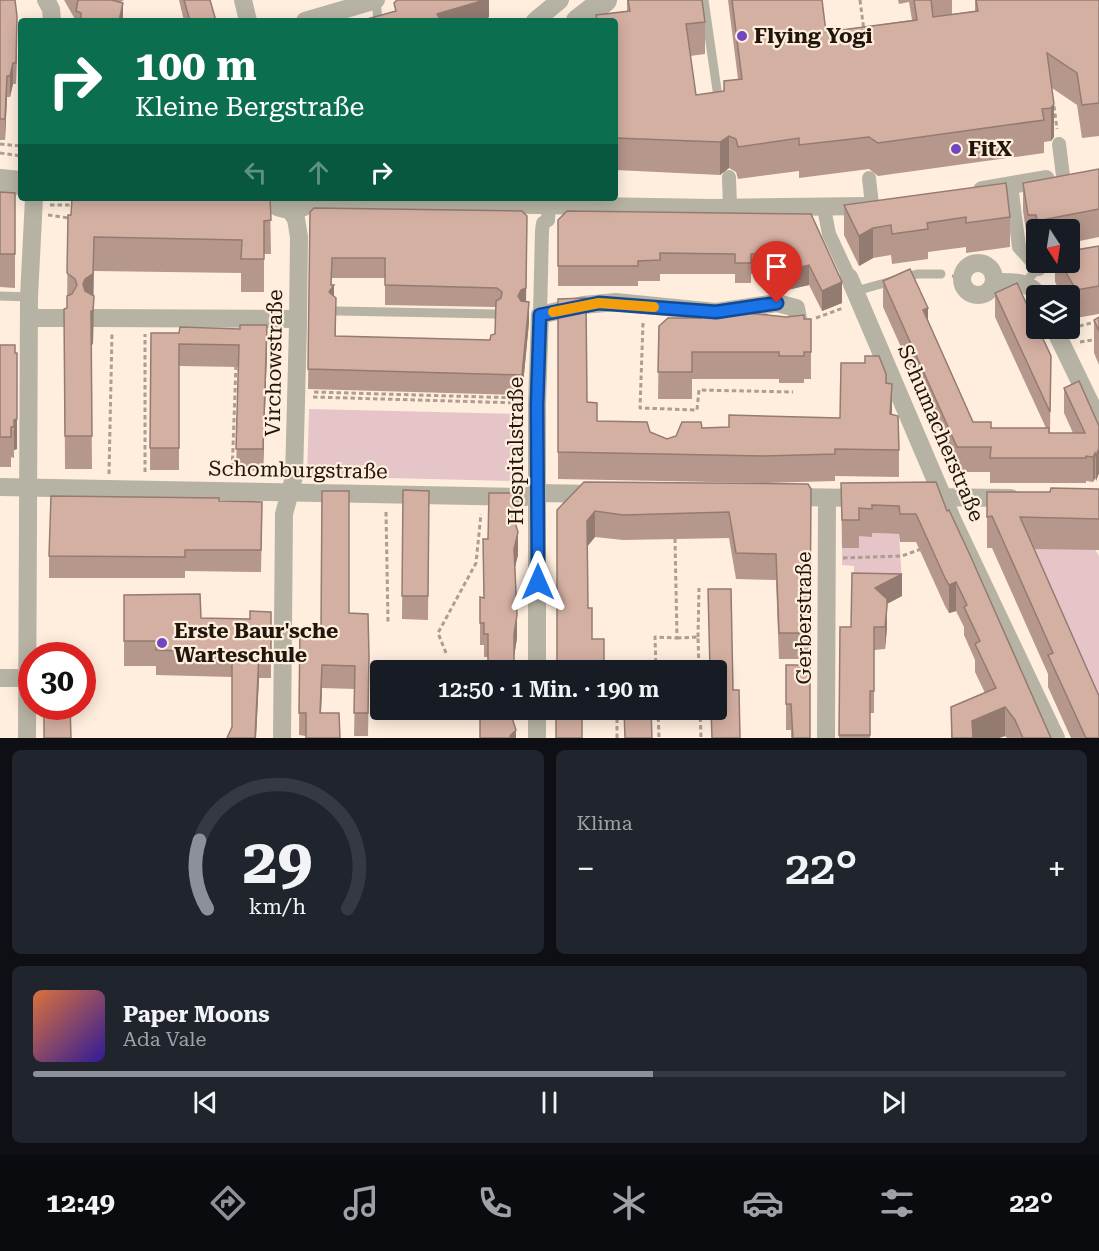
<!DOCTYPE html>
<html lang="de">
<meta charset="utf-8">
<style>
:root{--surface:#171b24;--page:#20242c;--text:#f1f3f6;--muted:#9ea1a6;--line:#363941;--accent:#8c9099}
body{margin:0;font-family:"Roboto Serif",serif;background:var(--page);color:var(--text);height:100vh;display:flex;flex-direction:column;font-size:22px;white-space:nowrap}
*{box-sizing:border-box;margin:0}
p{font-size:20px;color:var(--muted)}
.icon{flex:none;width:33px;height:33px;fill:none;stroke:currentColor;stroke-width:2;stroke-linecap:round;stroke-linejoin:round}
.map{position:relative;height:738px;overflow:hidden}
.details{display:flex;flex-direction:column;gap:12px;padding:12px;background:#0d0f14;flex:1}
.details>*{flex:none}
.banner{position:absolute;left:18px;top:18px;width:600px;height:183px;border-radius:6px;box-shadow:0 3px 15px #0003;background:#0b6e4f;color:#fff;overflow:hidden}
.needle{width:39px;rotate:168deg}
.controls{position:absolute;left:1026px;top:219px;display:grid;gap:12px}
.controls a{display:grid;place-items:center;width:54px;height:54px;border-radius:6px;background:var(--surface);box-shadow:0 3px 15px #0003;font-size:30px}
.speed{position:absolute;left:18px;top:642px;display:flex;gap:12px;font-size:30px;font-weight:700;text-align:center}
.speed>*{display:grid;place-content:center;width:78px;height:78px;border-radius:50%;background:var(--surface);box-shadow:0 3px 15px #0003;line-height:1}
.speed .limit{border:9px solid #d22;background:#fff;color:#111}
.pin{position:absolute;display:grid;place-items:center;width:51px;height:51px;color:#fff;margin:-62px -26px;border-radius:50% 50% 50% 0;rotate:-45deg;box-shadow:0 0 6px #0007}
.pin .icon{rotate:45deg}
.me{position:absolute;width:66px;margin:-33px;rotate:0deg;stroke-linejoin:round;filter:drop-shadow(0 0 4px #0008)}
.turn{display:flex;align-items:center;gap:21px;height:126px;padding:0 18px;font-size:27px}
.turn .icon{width:78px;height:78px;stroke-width:2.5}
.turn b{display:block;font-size:42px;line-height:51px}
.lanes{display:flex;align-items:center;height:57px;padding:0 18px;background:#0003;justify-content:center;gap:30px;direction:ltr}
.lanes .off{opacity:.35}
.big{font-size:45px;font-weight:600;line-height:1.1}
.details .tile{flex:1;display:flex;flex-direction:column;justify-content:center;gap:9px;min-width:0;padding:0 21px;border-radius:9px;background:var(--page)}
.details .dial{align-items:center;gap:0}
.dial svg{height:156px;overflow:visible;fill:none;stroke:var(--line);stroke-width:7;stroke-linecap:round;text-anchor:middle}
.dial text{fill:var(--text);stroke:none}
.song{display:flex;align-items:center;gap:18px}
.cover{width:72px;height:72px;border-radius:9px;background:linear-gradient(135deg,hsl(20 70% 55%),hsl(250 70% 35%))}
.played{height:6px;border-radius:3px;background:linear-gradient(90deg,var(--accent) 60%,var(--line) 60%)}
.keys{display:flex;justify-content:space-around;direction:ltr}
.heat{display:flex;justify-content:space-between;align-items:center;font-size:33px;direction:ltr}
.details .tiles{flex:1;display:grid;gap:12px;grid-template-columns:1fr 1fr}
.tile:last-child{grid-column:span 2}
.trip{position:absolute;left:370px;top:660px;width:357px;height:60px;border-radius:6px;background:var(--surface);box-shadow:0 3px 15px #0003;font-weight:600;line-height:60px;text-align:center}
.menu{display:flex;height:96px;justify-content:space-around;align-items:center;background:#090b0e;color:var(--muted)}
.menu .icon{width:42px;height:42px}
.menu .active{color:var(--accent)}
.menu b{font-size:27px;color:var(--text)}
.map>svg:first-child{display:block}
</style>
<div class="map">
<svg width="1099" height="738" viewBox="0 0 1099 738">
<rect width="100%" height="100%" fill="#ffeede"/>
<g fill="#e5c5c7">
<path d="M309,409L518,414L515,481L307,476Z"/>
<path d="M872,533L899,534L902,581L854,580V566L842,565V548H859V536Z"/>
<path d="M1090,540L1099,556V728L1017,545Z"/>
</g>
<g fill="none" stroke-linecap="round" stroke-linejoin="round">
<g stroke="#ad9e91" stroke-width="3" stroke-dasharray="4.5 3" stroke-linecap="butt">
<path d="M860,0L864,31"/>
<path d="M1054,106L1057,129"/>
<path d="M0,144L21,146"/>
<path d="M0,153L21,156"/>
<path d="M50,205H73"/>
<path d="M48,215L69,218"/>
<path d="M952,276L962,278"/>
<path d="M816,318L843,308"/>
<path d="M643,323L640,408L697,410L699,390L793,392"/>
<path d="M1072,328L1099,321"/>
<path d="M1080,342L1099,339"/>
<path d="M314,392L520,398"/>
<path d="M313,397L519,403"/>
<path d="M145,472V334"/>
<path d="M109,474L112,333"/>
<path d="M232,475L236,364"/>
<path d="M386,512L388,622"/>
<path d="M843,558L902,556L921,549"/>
<path d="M698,637L699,588"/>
<path d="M677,638L698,637L699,670"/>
<path d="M446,653L438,633L476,563L481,514"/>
<path d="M656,670L655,637L677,638L675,539"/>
<path d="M658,710L659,738"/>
<path d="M700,710L701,738"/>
<path d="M617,738V710"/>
</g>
<g stroke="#b7b3a4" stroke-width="9">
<path d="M376,0L378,21"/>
<path d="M704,0L719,104"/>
<path d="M1026,284C1032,269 1046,266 1060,262"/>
<path d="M856,291L917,274H941"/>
<path d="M0,296L29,297"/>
<path d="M336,311L496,314"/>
</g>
<g stroke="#b7b3a4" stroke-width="14">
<path d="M1059,144L1063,176"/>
<path d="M729,177L730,208"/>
<path d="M869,178L872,205"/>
<path d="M1011,185L1019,247L1039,269"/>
<path d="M824,208L829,234L849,277"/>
<path d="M540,315L542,231L543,223L548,220L549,205"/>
</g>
<g stroke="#b7b3a4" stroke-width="18">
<path d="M46,0L51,9L52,21"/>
<path d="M243,0L248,21"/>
<path d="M305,21L376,0"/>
<path d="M535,21L560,0"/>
<path d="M982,190L1046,179"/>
<path d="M309,201L712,208L868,206"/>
<circle cx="978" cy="279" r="16"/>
<path d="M849,277L953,521L1056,738"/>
<path d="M994,282C1011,282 1028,280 1039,296"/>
<path d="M30,318H66"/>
<path d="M94,318L298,319"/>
<path d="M1054,328L1099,421"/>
<path d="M0,487L525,497L539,493L597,494"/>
<path d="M787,497L864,498"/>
<path d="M919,497L1011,498"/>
<path d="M537,670V404L540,315L583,305L616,302L716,312L777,303L796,308L799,324L787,333L772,331L749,309"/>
<path d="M0,678H28"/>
<path d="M27,738L29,297L34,198"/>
<path d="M282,738L284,514L294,477L298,325L299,237L296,219L288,207"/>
<path d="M537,738V710"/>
<path d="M826,738L827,498"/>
</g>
<g stroke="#b7b3a4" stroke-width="24">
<path d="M578,21L605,0"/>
<path d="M0,181L21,183"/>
<path d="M268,198C282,209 299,210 313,198"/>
</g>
</g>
<g fill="#b6978b" fill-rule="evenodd">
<path d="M0,0L17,37L16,84H13L10,97H7L5,140H0Z"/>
<path d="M64,0H124L121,2L123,21H76Z"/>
<path d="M179,0H210L216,21H184Z"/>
<path d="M627,0H702L705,22V54L690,56L696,95L724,91L738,79L728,0H822L826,32L912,20L909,2L899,4L898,0H952V14L975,11V0H1099V136L1082,138L1077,105L1052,88L1054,137L1051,141L1044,142V153L878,176L869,169L799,178V171L738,179L736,172L729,168L720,175L615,170V21H596V15L627,11Z"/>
<path d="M1099,169V237L1070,243V230H1036V248V243H1028L1023,211V183Z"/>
<path d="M0,192L15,193V288L0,287Z"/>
<path d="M270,198L271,254H264V292H241V273L94,271L93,344L91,345L92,469H65L64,309L67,308L68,215Z"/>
<path d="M844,205L1010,217V247L966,253V247L928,252V259L892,264L891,255L873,258L859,266L844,235Z"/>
<path d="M522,211L526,302L529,322L522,395L308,389L310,212ZM332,278H385V305L496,307L495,334L490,340L336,336L334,296L331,285Z"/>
<path d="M811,214L842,303L822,311L809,285L787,290L784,274H751V283H735V274H660V281H638V286H558V220Z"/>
<path d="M1099,246V314L1076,318L1070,307V296H1063L1055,282V262H1070Z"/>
<path d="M883,281L928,320L973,422L991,428H1046L995,317V293L1051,356L1050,433H1073L1064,413V388L1099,426V473L1096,481L1095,478L1093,482L1086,481V483H990V472H957L883,307Z"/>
<path d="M558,299L587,402L597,421L650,432L667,439L702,428L729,427L840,418L886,383L899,450V477L835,476V481L764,483L558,479Z"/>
<path d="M1099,317V365L1094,353V320Z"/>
<path d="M811,319V379H804V383H779V379H692V399H658L659,326Z"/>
<path d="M151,333L267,347L263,471L236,470L239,367L179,366V470H150Z"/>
<path d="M0,345L17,449L14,450V458L11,457V467H0Z"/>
<path d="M841,483L947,511L1051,738H1007L1005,736L999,738H951V707L985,693L975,672V660L964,635V627L956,611L949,613L945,606L916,542H900L899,534L872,533V537L859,536V548H842Z"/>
<path d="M811,489L810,659H779L776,580L736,579L729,538L623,540L595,537L587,546L588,608L592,639L604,670H557V510Z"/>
<path d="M1099,489V550L1034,549L1099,738H1071L1048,687V674L992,548H987V492H1050Z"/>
<path d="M403,490L429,491L428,620L402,619Z"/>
<path d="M219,501L262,524L261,572L185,571V578H49V556Z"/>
<path d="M514,521L518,555L515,567L517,638L514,657H484V645H480V597L484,598L488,539Z"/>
<path d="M852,573L902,596L887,604V628L885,649L874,650V713H870V738H839L840,627H851Z"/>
<path d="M124,595L201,618L271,636V678H259L256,738H227L232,727V677L156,675V666H124Z"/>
<path d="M349,613L369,679L368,736H354L355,689L322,688L321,713L306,736L299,735L300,628H321Z"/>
<path d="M786,665L810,738H791V730H786Z"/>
</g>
<g fill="#947b71">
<path d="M481,0H489V17L484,21H437V14Z"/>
<path d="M123,3V21H119Z"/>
<path d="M17,16V37L16,84V63Z"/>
<path d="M13,63V84L10,97V76Z"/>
<path d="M7,76V97L5,140V119Z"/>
<path d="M1054,104V137L1051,141V108Z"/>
<path d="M729,136V168L720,175V142Z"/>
<path d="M527,216L526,308L518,296Z"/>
<path d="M873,228V258L859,266V236Z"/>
<path d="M94,237L93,307L85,312L83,284Z"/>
<path d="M809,265V285L787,290V270Z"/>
<path d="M842,282V303L822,311V291Z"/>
<path d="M334,285V305L329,292Z"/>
<path d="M94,296L93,344L91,345V311Z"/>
<path d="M529,302V322L522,395V375Z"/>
<path d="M928,308V333L923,310Z"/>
<path d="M267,325V347L263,471V449Z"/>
<path d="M17,353V449L14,450V420Z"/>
<path d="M892,384V411L890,441V414Z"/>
<path d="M1099,448V473L1096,481V456Z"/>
<path d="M1095,453V478L1093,482V457Z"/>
<path d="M595,511V537L587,547V521Z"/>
<path d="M518,532V555L514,571V549Z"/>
<path d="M902,574V596L875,610V588Z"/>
<path d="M956,582V611L949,613V585Z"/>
<path d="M887,606V628L885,649V627Z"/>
<path d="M517,615V638L514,657V634Z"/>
<path d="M259,653V678L256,738H255Z"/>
<path d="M322,665V688L320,736V713Z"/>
<path d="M1005,707V736L999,738H972V721Z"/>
<path d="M516,730V738H510V736Z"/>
</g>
<g fill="#d4b0a2" stroke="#947b71" stroke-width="1.5" fill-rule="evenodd">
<path d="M0,0H15L17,16L16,63H13L10,76H7L5,119H0Z"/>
<path d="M78,0H111L123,3L119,21H81V13L76,11Z"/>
<path d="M184,0H210L216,21H190Z"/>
<path d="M397,0H481L478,2L437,14L441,21H360L396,11L394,3Z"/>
<path d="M628,0H702L705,22L686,24L696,95L724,91V81L742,79L732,0H822L826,32L917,20L914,0H931L933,17L978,11L976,0H1099V103L1082,105L1077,73L1047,53L1054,104L1051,108L1042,109L1044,120L878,143L869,137L799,145V138L738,147L736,139L729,136L720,142L615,138V21H597L596,15L630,11Z"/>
<path d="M1099,169V209L1037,221L1036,215H1028L1023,183Z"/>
<path d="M1006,183L1010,217L966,223V217L927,223L928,229L892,234L891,225L873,228L859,236L844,205Z"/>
<path d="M0,192L15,193V254H0Z"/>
<path d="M72,198H270L271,220L264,221V259H241L242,240L94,237L93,274L85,279L83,284L85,291L94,296L93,311H91L92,436H65L64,309L67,308V296L72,294L77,285L75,279L67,273L68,215H71Z"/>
<path d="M314,208L522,211L527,216L526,288L521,290L518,296L521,301L529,302L522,375L308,369L310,212ZM332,258H385V285L497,288L502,292L501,298L496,301L495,334L491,335L490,340L335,336L336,298L329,292L334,285H331Z"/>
<path d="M567,211L811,214L842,282L822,291L809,265L787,270L784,254H751V263H735V254L660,253V260L638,261V266H558V220Z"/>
<path d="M1099,246V286L1076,290L1060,262H1070V251Z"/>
<path d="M910,269L928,308L923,310L973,422H991V428H1049V433H1085L1064,388L1079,381L1099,426V448L1096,456L1095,453L1093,457L1086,456V458H990L991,447H957L883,281Z"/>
<path d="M1017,283L1036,325V328H1038L1051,356L1050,412L995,293Z"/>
<path d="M586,298L587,402L597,403V421L647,422L650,432L667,439L676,436L682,422H701L702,428L729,427V415L840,418L841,363H865V356H879L886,374V383L892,384L890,414L898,416L899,450L835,449V454L764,456L558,452V299Z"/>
<path d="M736,312L786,317L804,315V319H811V352H804V356H779V352H692V372H658L659,326L668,318H701V315H736Z"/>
<path d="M1099,317V331L1094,320Z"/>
<path d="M240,325H267L263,449H236L239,345L179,344V448H150L151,333H179L180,327L240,329Z"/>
<path d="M0,345H15V353H17V419L14,420V427H11V437H0Z"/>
<path d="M584,482L808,484L811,489L810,633H779L776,554L736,553L729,512L623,515L595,511L587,521L588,608H592V639H604V670L582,668V670H557V510Z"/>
<path d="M936,482L947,511L949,510L970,555L1051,738H1023L1015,720L1005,707L972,721L973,738H952L951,707L996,688L975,644L980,641L964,607L967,605L956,582L949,585L945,578L916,514H900L899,506L872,505V509L859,508V520H842L841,483Z"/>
<path d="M1051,488L1099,489V519L1020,517L1099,696V738H1086L1048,655L1053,653L992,516L987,517V492H1050Z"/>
<path d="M403,490L429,491L428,596H402Z"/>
<path d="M322,491H349V613L368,614L369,656L368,713H354L355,666L322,665L320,713H339L340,738H306V713H299L300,628H321Z"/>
<path d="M489,493H514V519L518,532L514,549L517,615L514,634V670H488V634H484V623H480V597L484,598L483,539H488Z"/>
<path d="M51,496L219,498V501L262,502L261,550H185V557L49,556Z"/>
<path d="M852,573L902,574L875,588L887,599V606L885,627H874V691H870V735H839L840,627H851Z"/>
<path d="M708,589H731L733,690H739L740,738H712L711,710H717V670H710Z"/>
<path d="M200,594L201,618L250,619V611L271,612V653H259L255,738H227L232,727V653L156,650V641H124V595Z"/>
<path d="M786,665H810V738H793L791,704H786Z"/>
<path d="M44,706H70L71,738H44Z"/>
<path d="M487,710H513V721L516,730L510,736L512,738H480V719H487Z"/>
<rect x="556" y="710" width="26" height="28"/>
<path d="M624,710H651L652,738H625Z"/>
</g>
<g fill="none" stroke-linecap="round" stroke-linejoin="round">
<defs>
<path id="route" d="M538,582L537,404L540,315L599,303L716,312L777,303"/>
</defs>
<use href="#route" stroke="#114b97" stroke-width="15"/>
<use href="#route" stroke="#1a73e8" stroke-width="10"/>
<path stroke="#f59e0b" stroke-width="10" d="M553,312L599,303L654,307"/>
</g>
<g fill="#7146be" stroke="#ffeede" stroke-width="2">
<circle cx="742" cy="36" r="6"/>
<circle cx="956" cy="149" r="6"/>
<circle cx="162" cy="643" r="6"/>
</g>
<g text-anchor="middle" stroke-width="4.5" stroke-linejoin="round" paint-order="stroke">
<g font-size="21" font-weight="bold" fill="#20160c" stroke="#ffeede" text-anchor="start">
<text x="754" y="43">Flying Yogi</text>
<text x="968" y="156">FitX</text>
<text x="174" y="638">Erste Baur'sche<tspan x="174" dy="24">Warteschule</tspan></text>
</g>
<g font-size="21" fill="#20160c" stroke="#ffeede">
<text transform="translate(274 363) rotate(-89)" y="7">Virchowstraße</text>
<text transform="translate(941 433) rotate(67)" y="7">Schumacherstraße</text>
<text transform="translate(516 451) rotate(-90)" y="7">Hospitalstraße</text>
<text transform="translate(298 470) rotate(1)" y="7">Schomburgstraße</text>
<text transform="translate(804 618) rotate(-90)" y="7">Gerberstraße</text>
</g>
</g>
</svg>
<div class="controls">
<a><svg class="needle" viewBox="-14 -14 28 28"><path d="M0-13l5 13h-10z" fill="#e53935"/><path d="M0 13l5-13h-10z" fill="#9ea1a6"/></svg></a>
<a><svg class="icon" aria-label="layers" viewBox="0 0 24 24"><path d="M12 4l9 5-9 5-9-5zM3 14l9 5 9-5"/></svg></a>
</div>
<div class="speed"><div class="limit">30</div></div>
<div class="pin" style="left:777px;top:303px;background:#d93025"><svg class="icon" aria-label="arrive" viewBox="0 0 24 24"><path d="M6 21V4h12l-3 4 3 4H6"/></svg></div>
<svg class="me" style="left:538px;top:582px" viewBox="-20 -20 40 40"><path d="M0-17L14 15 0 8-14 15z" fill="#1a73e8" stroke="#fff" stroke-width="4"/></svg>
<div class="trip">12:50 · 1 Min. · 190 m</div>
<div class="banner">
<div class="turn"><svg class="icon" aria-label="right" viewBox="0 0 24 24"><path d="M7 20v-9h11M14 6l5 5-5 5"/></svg><div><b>100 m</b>Kleine Bergstraße</div></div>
<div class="lanes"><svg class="icon off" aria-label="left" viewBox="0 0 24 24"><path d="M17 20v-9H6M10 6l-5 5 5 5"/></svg><svg class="icon off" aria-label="ahead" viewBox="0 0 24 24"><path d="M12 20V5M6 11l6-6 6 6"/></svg><svg class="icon" aria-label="right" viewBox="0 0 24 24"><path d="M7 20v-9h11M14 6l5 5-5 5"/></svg></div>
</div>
</div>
<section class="details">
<div class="tiles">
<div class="tile dial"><svg viewBox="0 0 100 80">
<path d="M14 69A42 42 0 1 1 86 69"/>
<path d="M14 69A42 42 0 0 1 10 34" stroke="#8c9099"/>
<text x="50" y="56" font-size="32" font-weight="700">29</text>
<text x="50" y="72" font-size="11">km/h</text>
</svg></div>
<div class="tile"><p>Klima</p>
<div class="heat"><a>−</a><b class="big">22°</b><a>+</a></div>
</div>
<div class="tile">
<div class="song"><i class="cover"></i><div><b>Paper Moons</b><p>Ada Vale</p></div></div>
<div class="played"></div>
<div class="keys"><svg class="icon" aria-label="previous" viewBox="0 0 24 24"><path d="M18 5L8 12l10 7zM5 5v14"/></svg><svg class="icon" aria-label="pause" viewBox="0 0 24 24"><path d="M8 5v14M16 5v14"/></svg><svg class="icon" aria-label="next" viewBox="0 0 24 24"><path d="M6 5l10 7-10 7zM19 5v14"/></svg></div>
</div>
</div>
</section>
<nav class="menu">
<b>12:49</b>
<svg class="icon active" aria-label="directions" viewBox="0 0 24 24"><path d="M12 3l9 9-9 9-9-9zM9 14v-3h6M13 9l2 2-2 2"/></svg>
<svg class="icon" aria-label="music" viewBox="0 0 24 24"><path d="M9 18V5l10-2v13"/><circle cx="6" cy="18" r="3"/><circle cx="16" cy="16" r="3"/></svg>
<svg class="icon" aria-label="phone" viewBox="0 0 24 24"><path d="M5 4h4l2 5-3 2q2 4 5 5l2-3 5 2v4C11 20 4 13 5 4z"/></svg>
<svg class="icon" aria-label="climate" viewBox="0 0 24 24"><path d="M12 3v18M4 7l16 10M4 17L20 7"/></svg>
<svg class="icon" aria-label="car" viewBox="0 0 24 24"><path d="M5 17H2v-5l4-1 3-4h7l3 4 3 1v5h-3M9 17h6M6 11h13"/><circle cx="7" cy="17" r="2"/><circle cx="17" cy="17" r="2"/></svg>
<svg class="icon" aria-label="filters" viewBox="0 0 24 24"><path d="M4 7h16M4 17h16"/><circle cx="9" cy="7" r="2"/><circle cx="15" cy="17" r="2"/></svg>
<b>22°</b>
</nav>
